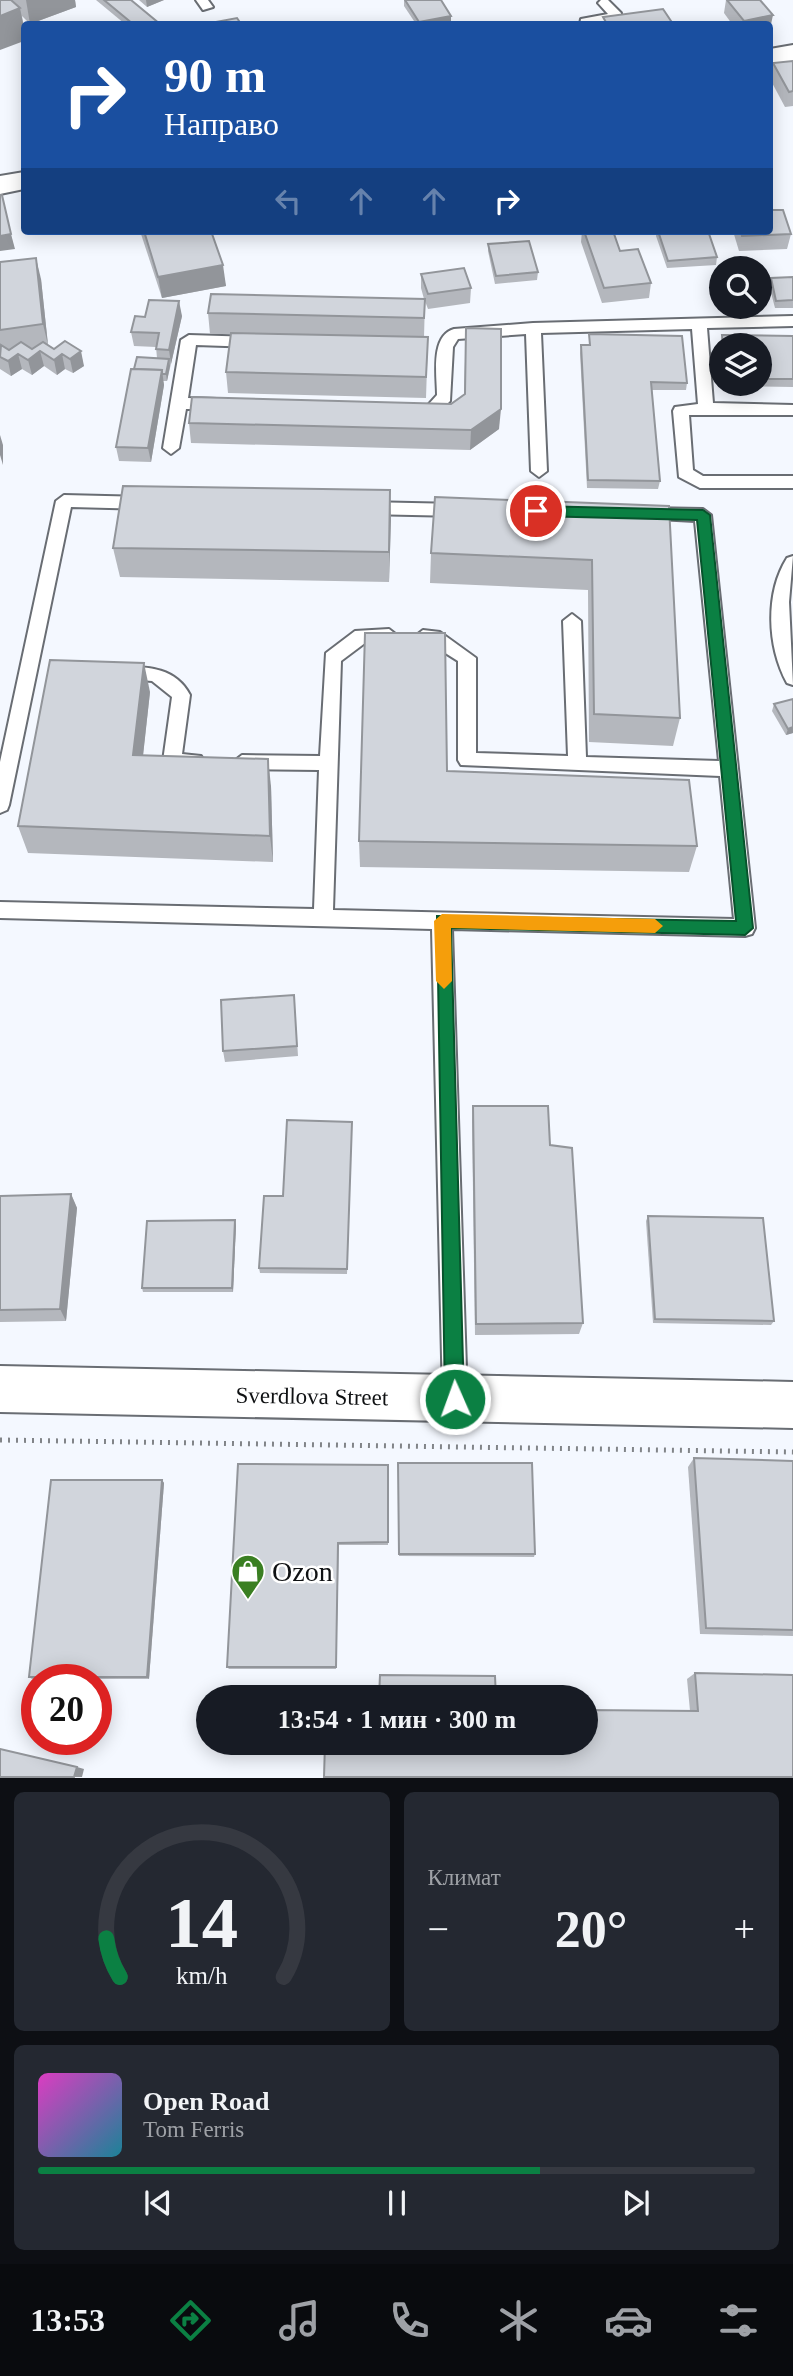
<!DOCTYPE html>
<html lang="ru">
<meta charset="utf-8">
<style>
:root{--surface:#171b24;--page:#242831;--text:#f1f3f6;--muted:#9ea1a6;--line:#363941;--accent:#0b8043}
body{margin:0;font-family:Georgia,serif;background:var(--page);color:var(--text);height:100vh;display:flex;flex-direction:column;font-size:26px;white-space:nowrap}
*{box-sizing:border-box;margin:0}
p{font-size:23px;color:var(--muted)}
.icon{flex:none;width:38px;height:38px;fill:none;stroke:currentColor;stroke-width:2;stroke-linecap:round;stroke-linejoin:round}
.map{position:relative;height:1778px;overflow:hidden}
.drawer{display:flex;flex-direction:column;gap:14px;padding:14px;background:#0d0f14;flex:1}
.drawer>*{flex:none}
.hud{position:absolute;left:21px;top:21px;width:752px;height:214px;border-radius:7px;box-shadow:0 4px 18px #0003;background:#1a4fa0;color:#fff;overflow:hidden}
.fabs{position:absolute;left:709px;top:256px;display:grid;gap:14px}
.fabs a{display:grid;place-items:center;width:63px;height:63px;border-radius:50%;background:var(--surface);box-shadow:0 4px 18px #0003;font-size:35px}
.speed{position:absolute;left:21px;top:1664px;display:flex;gap:14px;font-size:35px;font-weight:700;text-align:center}
.speed>*{display:grid;place-content:center;width:91px;height:91px;border-radius:50%;background:var(--surface);box-shadow:0 4px 18px #0003;line-height:1}
.speed .limit{border:10px solid #d22;background:#fff;color:#111}
.pin{position:absolute;display:grid;place-items:center;width:60px;height:60px;color:#fff;margin:-30px;border:4px solid #fff;border-radius:50%;box-shadow:0 2px 7px #0007}
.me{position:absolute;width:77px;margin:-38px;rotate:358deg;stroke-linejoin:round;filter:drop-shadow(0 0 5px #0008)}
.turn{display:flex;align-items:center;gap:24px;height:147px;padding:0 28px;font-size:32px}
.turn .icon{width:91px;height:91px;stroke-width:2.5}
.turn b{display:block;font-size:49px;line-height:60px}
.lanes{display:flex;align-items:center;height:66px;padding:0 28px;background:#0003;justify-content:center;gap:35px;direction:ltr}
.lanes .off{opacity:.35}
.big{font-size:52px;font-weight:600;line-height:1.1}
.drawer .tile{flex:1;display:flex;flex-direction:column;justify-content:center;gap:10px;min-width:0;padding:0 24px;border-radius:10px;background:var(--page)}
.drawer .dial{align-items:center;gap:0}
.dial svg{height:182px;overflow:visible;fill:none;stroke:var(--line);stroke-width:7;stroke-linecap:round;text-anchor:middle}
.dial text{fill:var(--text);stroke:none}
.song{display:flex;align-items:center;gap:21px}
.cover{width:84px;height:84px;border-radius:10px;background:linear-gradient(135deg,hsl(310 70% 55%),hsl(190 70% 35%))}
.played{height:7px;border-radius:4px;background:linear-gradient(90deg,var(--accent) 70%,var(--line) 70%)}
.keys{display:flex;justify-content:space-around;direction:ltr}
.heat{display:flex;justify-content:space-between;align-items:center;font-size:38px;direction:ltr}
.drawer .tiles{flex:1;display:grid;gap:14px;grid-template-columns:1fr 1fr}
.tile:last-child{grid-column:span 2}
.trip{position:absolute;left:196px;top:1685px;width:402px;height:70px;border-radius:35px;background:var(--surface);box-shadow:0 4px 18px #0003;font-weight:600;line-height:70px;text-align:center}
.tabs{display:flex;height:112px;justify-content:space-around;align-items:center;background:#090b0e;color:var(--muted)}
.tabs .icon{width:49px;height:49px}
.tabs .on{color:var(--accent)}
.tabs b{font-size:32px;color:var(--text)}
.map>svg:first-child{display:block}
</style>
<div class="map">
<svg width="793" height="1778" viewBox="0 0 793 1778">
<rect width="100%" height="100%" fill="#f4f8ff"/>
<g fill="none" stroke-linecap="round" stroke-linejoin="round">
<defs>
<g id="lane">
<path d="M196,0H208L213,7L203,10Z"/>
<path d="M601,0H608L621,13V19L580,24L581,19L608,14L598,3Z"/>
<path d="M793,316V326L707,328L713,403L793,405V415H689L693,470L703,476H793V488H700L679,477L673,411L675,407L698,404L692,329L541,333L547,471L539,477L531,471L526,334L458,339L453,347L450,401C440,411 423,425 410,410L412,406L428,405L437,395C437,376 430,336 454,329L533,323Z"/>
<path d="M189,335L255,337L263,342L255,347L196,345L188,398L217,399L225,404L217,409H186L179,448L171,454L163,448L181,340Z"/>
<path d="M64,495L147,497L155,503L147,509L71,507L9,805L7,810L0,813V762L56,501Z"/>
<path d="M366,502L458,504L466,510L458,516L366,514L358,508Z"/>
<path d="M646,508L703,509L711,515L755,928L752,934L745,936L452,929L467,1400L463,1408L455,1412L447,1408L443,1400L432,929L0,918V902L314,909L319,770L242,769L233,762L242,755L320,756L326,653L355,631L389,629L398,636L395,641L365,643L341,661L333,910L734,919L720,776L461,765L458,760V661L431,644L417,642L414,637L423,630L440,632L476,658V753L568,756L563,621L572,614L581,621L586,757L719,761L695,521L640,518V510Z"/>
<path d="M793,556L789,602L793,685L787,683C767,646 765,593 787,558Z"/>
<path d="M122,666C149,667 176,668 190,695L182,754L201,756L204,761L201,766H166L163,761L172,697L152,681L116,678L113,673Z"/>
</g>
<g id="secondary">
<path d="M793,45V61L770,65V49Z"/>
<path d="M24,172V189L0,194V176Z"/>
<path d="M0,1366L793,1382V1428L0,1412Z"/>
</g>
</defs>
<use href="#lane" stroke="#696d73" stroke-width="4"/>
<use href="#secondary" stroke="#696d73" stroke-width="4"/>
<path stroke="#818488" stroke-width="5" stroke-dasharray="2 6" stroke-linecap="butt" d="M0,1440L793,1452"/>
<use href="#lane" fill="#fff" fill-rule="evenodd"/>
<use href="#secondary" fill="#fff" fill-rule="evenodd"/>
</g>
<g fill="#b4b7bd">
<path d="M0,0H75L76,7L30,24L22,16L24,28V41Z"/>
<path d="M96,0H131L160,24H125Z"/>
<path d="M139,0H164L147,7Z"/>
<path d="M404,0H441L451,24H416L404,6Z"/>
<path d="M726,0H760L770,24H732L724,13Z"/>
<path d="M793,61V106L785,107L770,79L773,63Z"/>
<path d="M140,231H211L226,286L162,298Z"/>
<path d="M582,231H613L620,251L651,283L649,298L602,303L581,242Z"/>
<path d="M657,231H708L717,257L716,265L667,268L656,236Z"/>
<path d="M733,231H770L791,234L787,249L739,251Z"/>
<path d="M488,244L538,272L537,280L495,284L488,251Z"/>
<path d="M0,262L41,279L48,345L84,366L73,373L65,369L57,375L44,366L32,375L22,369L11,376L0,369Z"/>
<path d="M421,274L471,288L470,303L428,309L425,301L424,337H428L426,398L228,393L226,372L231,334H210L208,313L424,299L421,288Z"/>
<path d="M793,277V308H775L769,285L771,278Z"/>
<path d="M182,316L167,381H163L164,385L151,462L119,461L116,447L134,369L157,358L156,347L134,346L131,332L145,317Z"/>
<path d="M466,328L499,429L470,450L191,443L189,423L451,404L464,395Z"/>
<path d="M589,334L687,383L686,390H652L660,481L658,489L587,488L580,353L581,345H589Z"/>
<path d="M722,335L793,336V387L726,386L725,383H760V345H721V347V343Z"/>
<path d="M390,490L389,582L120,577L113,548Z"/>
<path d="M669,506L680,718L673,746L589,742L588,590L430,583L431,553Z"/>
<path d="M150,692L143,755L271,786L273,862L28,853L18,826Z"/>
<path d="M793,699V733L786,735L772,711L774,704Z"/>
<path d="M359,841L697,846L689,872L360,867Z"/>
<path d="M294,995L298,1056L225,1062L223,1051Z"/>
<path d="M473,1106L550,1145L583,1323L579,1334L475,1335L472,1121Z"/>
<path d="M352,1127L347,1274L260,1273L259,1268L283,1196Z"/>
<path d="M71,1194L77,1208L66,1321L0,1322V1196Z"/>
<path d="M648,1216L774,1321L771,1325L653,1323L646,1221Z"/>
<path d="M236,1225L233,1292H143L142,1288Z"/>
<path d="M694,1458L793,1461V1636L700,1634L688,1467Z"/>
<path d="M398,1463L535,1554L534,1557L399,1556Z"/>
<path d="M388,1465V1545H339L336,1669H229L227,1667Z"/>
<path d="M162,1480L164,1483L149,1679H32L29,1677Z"/>
<path d="M695,1673L793,1777L690,1711L687,1679Z"/>
</g>
<g fill="#92959a">
<path d="M26,0H75L76,7L30,24Z"/>
<path d="M146,0H164L147,7Z"/>
<path d="M20,8L24,28V41L0,50V16Z"/>
<path d="M773,15L770,29V24H744V21Z"/>
<path d="M451,16V24H419V22Z"/>
<path d="M52,231H82L53,235Z"/>
<path d="M11,234L15,249L0,251V236Z"/>
<path d="M36,258L41,279L48,345L43,324Z"/>
<path d="M223,265L226,286L162,298L158,277Z"/>
<path d="M179,301L182,316L171,364L169,350Z"/>
<path d="M40,351L44,366L32,375L28,360Z"/>
<path d="M81,351L84,366L73,373L70,359Z"/>
<path d="M18,354L22,369L11,376L8,361Z"/>
<path d="M62,354L65,369L57,375L54,360Z"/>
<path d="M169,359L170,366L167,381L166,374Z"/>
<path d="M162,370L164,385L151,462L148,448Z"/>
<path d="M501,409L499,429L470,450L471,430Z"/>
<path d="M0,435L3,445V465L0,455Z"/>
<path d="M390,490L391,520L389,582V552Z"/>
<path d="M144,663L150,692L140,783L133,755Z"/>
<path d="M793,727V733L786,735L788,729Z"/>
<path d="M268,759L271,786L273,862L270,836Z"/>
<path d="M71,1194L77,1208L66,1321L60,1309Z"/>
<path d="M235,1220L236,1225L233,1292L232,1288Z"/>
<path d="M162,1480L164,1483L149,1679L147,1677Z"/>
<path d="M77,1767L84,1769L82,1777H74Z"/>
</g>
<g fill="#d1d5dc" stroke="#92959a" stroke-width="2">
<path d="M0,0H11L20,8L0,16Z"/>
<path d="M104,0H131L160,24H133Z"/>
<path d="M405,0H441L451,16L419,22Z"/>
<path d="M727,0H760L773,15L744,21Z"/>
<path d="M663,9L673,24H607L603,17Z"/>
<path d="M237,18L241,24H205Z"/>
<path d="M793,61V91L789,92L773,63Z"/>
<path d="M0,195H2L11,234L0,236Z"/>
<path d="M770,210H783L791,234L742,236L741,231H770Z"/>
<path d="M144,231H211L223,265L158,277Z"/>
<path d="M584,231H613L620,251L638,249L651,283L604,288Z"/>
<path d="M658,231H708L717,257L668,261Z"/>
<path d="M529,241L538,272L496,276L488,244Z"/>
<path d="M36,258L43,324L0,330V262Z"/>
<path d="M464,268L471,288L428,294L421,274Z"/>
<path d="M793,277V300L776,301L771,278Z"/>
<path d="M211,294L425,299L424,318L208,313Z"/>
<path d="M149,300L179,301L169,350L156,349L159,333L131,332L135,316L145,317Z"/>
<path d="M466,328L501,329V409L471,430L189,423L192,397L451,404L465,394Z"/>
<path d="M231,333L428,337L426,377L226,372Z"/>
<path d="M589,334L682,336L687,383L651,382L660,481L588,480L581,345H590Z"/>
<path d="M722,335L793,336V379H760V345H723Z"/>
<path d="M65,341L81,351L70,359L62,354L54,360L40,351L28,360L18,354L8,361L0,357L1,345L9,350L21,342L32,349L43,342L54,349Z"/>
<path d="M137,357L169,359L166,374H162V370L134,369Z"/>
<path d="M131,369L162,370L148,448L116,447Z"/>
<path d="M123,486L390,490L389,552L113,548Z"/>
<path d="M435,497L669,506L680,718L594,714L592,560L431,553Z"/>
<path d="M365,633H445L447,771L689,780L697,846L359,841Z"/>
<path d="M50,660L144,663L133,755L268,759L270,836L18,826Z"/>
<path d="M793,699V727L788,729L774,704Z"/>
<path d="M294,995L297,1046L223,1051L221,1000Z"/>
<path d="M473,1106H548L550,1145L572,1148L583,1323L476,1324Z"/>
<path d="M287,1120L352,1122L347,1269L259,1268L264,1196H283Z"/>
<path d="M71,1194L60,1309L0,1310V1196Z"/>
<path d="M648,1216L763,1218L774,1321L655,1319Z"/>
<path d="M235,1220L232,1288H142L147,1221Z"/>
<path d="M694,1458L793,1461V1630L706,1628Z"/>
<path d="M398,1463H532L535,1554H399Z"/>
<path d="M238,1464L388,1465V1542L338,1543L336,1667H227Z"/>
<path d="M51,1480H162L147,1677H29Z"/>
<path d="M695,1673L793,1675V1777H324L325,1743H586V1710L698,1711Z"/>
<path d="M380,1675L495,1676L496,1698H379Z"/>
<path d="M0,1749L77,1767L74,1777H0Z"/>
</g>
<path fill="#0b8043" stroke="#07532c" stroke-width="2" d="M536,506L703,510L710,515L753,928L745,935L451,928L464,1399L462,1406L455,1409L448,1406L445,1399L437,916L736,921L697,520L536,516L530,511Z"/>
<path fill="#f59e0b" d="M442,914L655,919L663,926L655,933L451,928L452,981L444,989L436,981L434,921Z"/>
<defs>
<symbol id="shop-pin" viewBox="-11 -11 22 30"><path d="M0 17L-7.5 6A9.5 9.5 0 1 1 7.5 6Z" fill="#3a7f22" stroke="#fff"/><path d="M-5-2.5h2.3a2.7 3.5 0 0 1 5.4 0H5L5.5 6h-11ZM-1.5-2.5h3a1.5 2.3 0 0 0-3 0Z" fill="#fff"/></symbol>
</defs>
<g fill-rule="evenodd">
<use href="#shop-pin" x="229" y="1552" width="38" height="52"/>
</g>
<g text-anchor="middle" stroke-width="5" stroke-linejoin="round" paint-order="stroke">
<g font-size="23" fill="#0f1113" stroke="#fff">
<text transform="translate(312 1396) rotate(1)" y="8">Sverdlova Street</text>
</g>
<g font-size="28" fill="#0f1113" stroke="#fff" text-anchor="start">
<text x="272" y="1581">Ozon</text>
</g>
</g>
</svg>
<div class="fabs">
<a><svg class="icon" aria-label="search" viewBox="0 0 24 24"><circle cx="10" cy="10" r="6"/><path d="M15 15l6 6"/></svg></a>
<a><svg class="icon" aria-label="layers" viewBox="0 0 24 24"><path d="M12 4l9 5-9 5-9-5zM3 14l9 5 9-5"/></svg></a>
</div>
<div class="speed"><div class="limit">20</div></div>
<div class="pin" style="left:536px;top:511px;background:#d93025"><svg class="icon" aria-label="arrive" viewBox="0 0 24 24"><path d="M6 21V4h12l-3 4 3 4H6"/></svg></div>
<svg class="me" style="left:455px;top:1399px" viewBox="-20 -20 40 40"><circle r="17" fill="#0b8043" stroke="#fff" stroke-width="3"/><path d="M0-11L8 9 0 5-8 9z" fill="#fff"/></svg>
<div class="trip">13:54 · 1 мин · 300 m</div>
<div class="hud">
<div class="turn"><svg class="icon" aria-label="right" viewBox="0 0 24 24"><path d="M7 20v-9h11M14 6l5 5-5 5"/></svg><div><b>90 m</b>Направо</div></div>
<div class="lanes"><svg class="icon off" aria-label="left" viewBox="0 0 24 24"><path d="M17 20v-9H6M10 6l-5 5 5 5"/></svg><svg class="icon off" aria-label="ahead" viewBox="0 0 24 24"><path d="M12 20V5M6 11l6-6 6 6"/></svg><svg class="icon off" aria-label="ahead" viewBox="0 0 24 24"><path d="M12 20V5M6 11l6-6 6 6"/></svg><svg class="icon" aria-label="right" viewBox="0 0 24 24"><path d="M7 20v-9h11M14 6l5 5-5 5"/></svg></div>
</div>
</div>
<section class="drawer">
<div class="tiles">
<div class="tile dial"><svg viewBox="0 0 100 80">
<path d="M14 69A42 42 0 1 1 86 69"/>
<path d="M14 69A42 42 0 0 1 8 52" stroke="#0b8043"/>
<text x="50" y="56" font-size="32" font-weight="700">14</text>
<text x="50" y="72" font-size="11">km/h</text>
</svg></div>
<div class="tile"><p>Климат</p>
<div class="heat"><a>−</a><b class="big">20°</b><a>+</a></div>
</div>
<div class="tile">
<div class="song"><i class="cover"></i><div><b>Open Road</b><p>Tom Ferris</p></div></div>
<div class="played"></div>
<div class="keys"><svg class="icon" aria-label="previous" viewBox="0 0 24 24"><path d="M18 5L8 12l10 7zM5 5v14"/></svg><svg class="icon" aria-label="pause" viewBox="0 0 24 24"><path d="M8 5v14M16 5v14"/></svg><svg class="icon" aria-label="next" viewBox="0 0 24 24"><path d="M6 5l10 7-10 7zM19 5v14"/></svg></div>
</div>
</div>
</section>
<nav class="tabs">
<b>13:53</b>
<svg class="icon on" aria-label="directions" viewBox="0 0 24 24"><path d="M12 3l9 9-9 9-9-9zM9 14v-3h6M13 9l2 2-2 2"/></svg>
<svg class="icon" aria-label="music" viewBox="0 0 24 24"><path d="M9 18V5l10-2v13"/><circle cx="6" cy="18" r="3"/><circle cx="16" cy="16" r="3"/></svg>
<svg class="icon" aria-label="phone" viewBox="0 0 24 24"><path d="M5 4h4l2 5-3 2q2 4 5 5l2-3 5 2v4C11 20 4 13 5 4z"/></svg>
<svg class="icon" aria-label="climate" viewBox="0 0 24 24"><path d="M12 3v18M4 7l16 10M4 17L20 7"/></svg>
<svg class="icon" aria-label="car" viewBox="0 0 24 24"><path d="M5 17H2v-5l4-1 3-4h7l3 4 3 1v5h-3M9 17h6M6 11h13"/><circle cx="7" cy="17" r="2"/><circle cx="17" cy="17" r="2"/></svg>
<svg class="icon" aria-label="filters" viewBox="0 0 24 24"><path d="M4 7h16M4 17h16"/><circle cx="9" cy="7" r="2"/><circle cx="15" cy="17" r="2"/></svg>
</nav>
